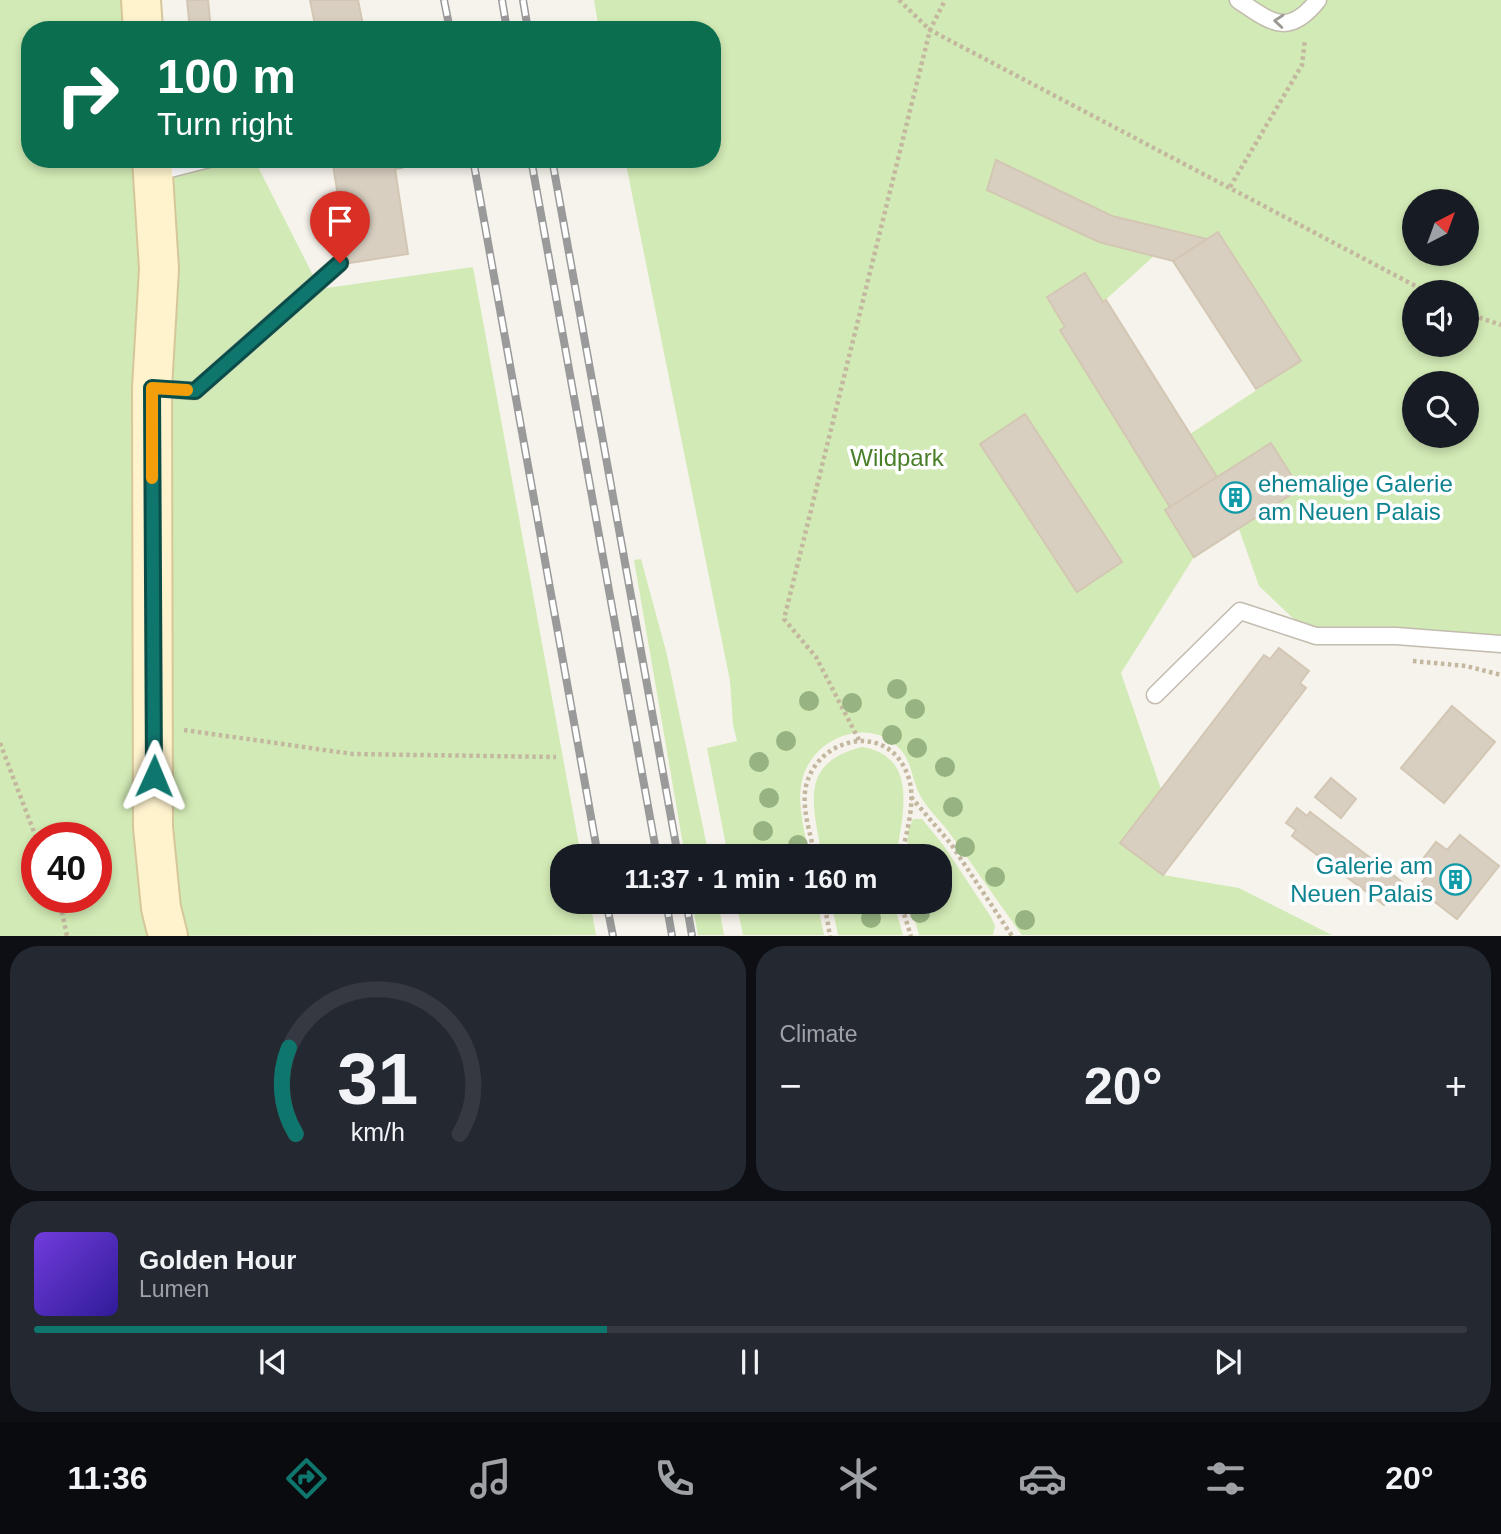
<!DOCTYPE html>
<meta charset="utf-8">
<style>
:root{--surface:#171b24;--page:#242831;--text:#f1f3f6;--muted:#9ea1a6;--line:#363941;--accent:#0f766e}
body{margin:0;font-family:Helvetica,sans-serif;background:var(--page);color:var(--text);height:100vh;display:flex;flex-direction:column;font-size:26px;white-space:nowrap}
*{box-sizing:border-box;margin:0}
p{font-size:23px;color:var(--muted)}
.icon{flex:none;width:38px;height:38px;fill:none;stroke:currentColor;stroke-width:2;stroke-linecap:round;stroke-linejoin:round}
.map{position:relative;height:936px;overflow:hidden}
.side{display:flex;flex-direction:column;gap:10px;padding:10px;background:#0d0f14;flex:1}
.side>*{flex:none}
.guide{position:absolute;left:21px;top:21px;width:700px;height:147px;border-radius:28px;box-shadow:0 4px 10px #0003;background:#0b6e4f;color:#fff;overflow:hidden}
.needle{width:46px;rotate:41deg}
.controls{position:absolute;left:1402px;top:189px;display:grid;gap:14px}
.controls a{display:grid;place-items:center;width:77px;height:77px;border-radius:50%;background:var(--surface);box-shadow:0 4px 10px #0003;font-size:35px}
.speed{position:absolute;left:21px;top:822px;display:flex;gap:14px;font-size:35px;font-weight:700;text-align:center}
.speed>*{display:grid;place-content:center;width:91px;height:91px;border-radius:50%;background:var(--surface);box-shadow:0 4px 10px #0003;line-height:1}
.speed .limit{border:10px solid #d22;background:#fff;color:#111}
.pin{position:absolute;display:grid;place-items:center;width:60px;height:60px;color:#fff;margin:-72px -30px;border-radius:50% 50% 50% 0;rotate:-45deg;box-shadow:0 0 7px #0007}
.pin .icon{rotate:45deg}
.me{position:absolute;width:77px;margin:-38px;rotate:1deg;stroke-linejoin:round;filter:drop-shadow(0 0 5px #0008)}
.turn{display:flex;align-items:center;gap:24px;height:147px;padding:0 21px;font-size:32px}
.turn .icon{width:91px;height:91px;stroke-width:2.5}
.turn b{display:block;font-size:49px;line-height:60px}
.big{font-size:52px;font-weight:800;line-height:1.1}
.side .tile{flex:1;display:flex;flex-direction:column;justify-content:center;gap:10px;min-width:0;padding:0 24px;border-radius:28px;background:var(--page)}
.side .dial{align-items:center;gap:0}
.dial svg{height:182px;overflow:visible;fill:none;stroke:var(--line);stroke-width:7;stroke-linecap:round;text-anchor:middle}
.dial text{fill:var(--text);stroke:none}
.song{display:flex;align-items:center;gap:21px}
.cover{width:84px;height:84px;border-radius:10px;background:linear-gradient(135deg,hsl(260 70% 55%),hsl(250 70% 35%))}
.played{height:7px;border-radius:4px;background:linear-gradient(90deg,var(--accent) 40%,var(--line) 40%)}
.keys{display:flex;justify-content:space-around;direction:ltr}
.heat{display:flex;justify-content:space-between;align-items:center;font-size:38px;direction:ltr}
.side .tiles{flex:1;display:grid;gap:10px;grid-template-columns:1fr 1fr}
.tile:last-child{grid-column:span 2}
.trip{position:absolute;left:550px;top:844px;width:402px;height:70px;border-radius:28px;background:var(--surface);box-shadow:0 4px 10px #0003;font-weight:800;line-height:70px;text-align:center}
.tabs{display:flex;height:112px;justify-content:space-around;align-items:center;background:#090b0e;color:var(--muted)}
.tabs .icon{width:49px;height:49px}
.tabs .on{color:var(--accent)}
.tabs b{font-size:32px;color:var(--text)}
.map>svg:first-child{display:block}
</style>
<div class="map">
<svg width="1501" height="936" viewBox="0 0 1501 936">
<rect width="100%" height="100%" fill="#f6f3ec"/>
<g fill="#d2eab5" fill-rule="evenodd">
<path d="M0,0H121L124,30H30V159H254L320,289L473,267L581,856H562V901H590L596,935L0,936ZM37,838H96V898H37Z"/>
<path d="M594,0H1501V644L1339,635L1297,622L1259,586L1239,529L1300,489L1271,443L1217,477L1190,434L1301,361L1219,232L1207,239L1112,216L996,160L987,190L1099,242L1154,256L1103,302L1085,274L1047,298L1065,327L1060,331L1170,507L1165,511L1194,557L1121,673L1161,789L1120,843L1163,875L1239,888L1332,935H1022C998,902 975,868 951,835C942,822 929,811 921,797C911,780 913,760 896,745C875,726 844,730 823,747C788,777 802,816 809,856H728L707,748L737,741L733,725L730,681L625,159H712V30H599ZM1414,201H1466V254H1414ZM1414,292H1466V345H1414ZM1414,383H1466V436H1414Z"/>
<path d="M641,559L667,655L709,856H685L634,560Z"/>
<path d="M862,747C919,756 903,815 896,856H822C813,805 798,763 862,747Z"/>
<path d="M913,819H922L944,846L991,917L995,926L993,935H919L909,901H940V856H907L908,830Z"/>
<path d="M692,901H718L724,935H698Z"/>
<path d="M736,901H817L824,935H743Z"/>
<path d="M831,901H893L903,935H838Z"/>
</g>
<g fill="#d8cfc1" stroke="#d3c7b4" stroke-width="2">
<path d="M187,0H208L211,30H190Z"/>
<path d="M310,0H358L364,30H316Z"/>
<path d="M332,159H401L402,168L395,169L408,254L349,263Z"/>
<path d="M996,160L1112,216L1207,239L1173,261L1099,242L987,190Z"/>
<path d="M1218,232L1301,361L1256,389L1173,261Z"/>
<path d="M1085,273L1103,302L1106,300L1217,477L1170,507L1060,330L1065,327L1047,297Z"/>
<path d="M1025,414L1122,562L1077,592L980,444Z"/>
<path d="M1271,443L1300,489L1194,557L1165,510Z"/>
<path d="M1279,648L1309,671L1300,683L1306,688L1163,875L1120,843L1264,655L1270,659Z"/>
<path d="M1452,706L1495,742L1444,803L1401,768Z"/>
<path d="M1331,778L1356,799L1341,818L1315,797Z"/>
<path d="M1297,808L1307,816L1310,812L1402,882L1384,905L1292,836L1296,830L1286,823Z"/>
<path d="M1460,835L1499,866L1457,919L1417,888L1430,872L1419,864L1436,842L1447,850Z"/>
</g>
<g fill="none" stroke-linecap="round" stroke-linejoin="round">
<defs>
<g id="lane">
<path d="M1238,0C1271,22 1288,38 1318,0"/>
<path d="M154,173L209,159"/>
<path d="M153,388L195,391L340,263"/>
<path d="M1155,695L1240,611L1316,636H1396L1501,644"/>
</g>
<g id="secondary">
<path d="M141,0L143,30"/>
<path d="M152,159L159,269L152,388L153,827L161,908L168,936"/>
</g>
</defs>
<use href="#lane" stroke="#c2bbae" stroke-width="19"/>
<use href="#secondary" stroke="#d6c79b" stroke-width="42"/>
<g stroke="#c4b79f" stroke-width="4.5" stroke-dasharray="3.5 3.5" stroke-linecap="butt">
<path d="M899,0L930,30L1427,292"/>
<path d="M1230,187L1302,65L1305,39"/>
<path d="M1466,313L1501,325"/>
<path d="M1413,661L1466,666L1501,675"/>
<path d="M184,730L353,754L556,757"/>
<path d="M859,740L816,657L784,619L930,30L945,0"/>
<path d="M0,743L37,840"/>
<path d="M911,797L951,844L1012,936"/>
<path d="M815,856C811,835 801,808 806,786C818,736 889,721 908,776C917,800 906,832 902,856"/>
<path d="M59,898L67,936"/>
<path d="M824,901L830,936"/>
<path d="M900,901L911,936"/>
</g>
<use href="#lane" stroke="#fff" stroke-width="16"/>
<use href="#secondary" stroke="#fff3cd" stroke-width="38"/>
<defs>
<g id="rail">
<path d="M444,0L450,30"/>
<path d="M502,0L507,30"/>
<path d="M523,0L528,30"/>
<path d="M473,159L598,856"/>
<path d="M531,159L657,856"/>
<path d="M552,159L678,856"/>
<path d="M606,901L613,936"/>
<path d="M666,901L672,936"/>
<path d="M686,901L692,936"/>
</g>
</defs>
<use href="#rail" stroke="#9a9a9a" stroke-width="8"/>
<use href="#rail" stroke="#fff" stroke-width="5" stroke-dasharray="16" stroke-linecap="butt"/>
</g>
<g fill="#97b381">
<circle cx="897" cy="689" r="10"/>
<circle cx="809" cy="701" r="10"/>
<circle cx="852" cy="703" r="10"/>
<circle cx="915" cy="709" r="10"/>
<circle cx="892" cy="735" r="10"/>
<circle cx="786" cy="741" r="10"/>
<circle cx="917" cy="748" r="10"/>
<circle cx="759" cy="762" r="10"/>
<circle cx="945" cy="767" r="10"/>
<circle cx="769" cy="798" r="10"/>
<circle cx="953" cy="807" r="10"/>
<circle cx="763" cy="831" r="10"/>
<circle cx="798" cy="845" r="10"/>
<circle cx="965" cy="847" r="10"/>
<circle cx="995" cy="877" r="10"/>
<circle cx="920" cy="913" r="10"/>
<circle cx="871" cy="918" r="10"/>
<circle cx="1025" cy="920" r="10"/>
</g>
<defs><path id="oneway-chevron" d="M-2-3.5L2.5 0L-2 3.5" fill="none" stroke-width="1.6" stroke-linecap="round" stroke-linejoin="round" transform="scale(1.75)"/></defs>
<use stroke="#9c9892" href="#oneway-chevron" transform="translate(1279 21) rotate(-175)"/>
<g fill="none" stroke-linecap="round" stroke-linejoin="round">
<defs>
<path id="route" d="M154,776L152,388L195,391L340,263"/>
</defs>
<use href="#route" stroke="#0a4d48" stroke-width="18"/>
<use href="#route" stroke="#0f766e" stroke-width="12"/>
<path stroke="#f59e0b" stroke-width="12" d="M152,478V388L187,390"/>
</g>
<defs>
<symbol id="building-ring" viewBox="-11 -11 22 22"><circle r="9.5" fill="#fff" stroke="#0f9aa8" stroke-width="1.5"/><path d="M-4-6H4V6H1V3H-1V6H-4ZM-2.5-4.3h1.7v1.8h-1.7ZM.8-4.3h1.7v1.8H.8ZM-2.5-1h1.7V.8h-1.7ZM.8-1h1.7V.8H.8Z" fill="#0f9aa8"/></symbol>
</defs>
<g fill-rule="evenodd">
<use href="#building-ring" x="1218" y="480" width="35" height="35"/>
<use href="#building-ring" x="1438" y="862" width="35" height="35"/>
</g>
<g text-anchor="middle" stroke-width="7" stroke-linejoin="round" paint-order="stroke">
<g font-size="24" fill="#4a7f2a" stroke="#fff">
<text x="897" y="466">Wildpark</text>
</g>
<g font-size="24" fill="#0d838f" stroke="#fff" text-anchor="start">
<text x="1258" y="492">ehemalige Galerie<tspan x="1258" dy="28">am Neuen Palais</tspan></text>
<text x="1433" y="874" text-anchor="end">Galerie am<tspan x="1433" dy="28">Neuen Palais</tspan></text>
</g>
</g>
</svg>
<div class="controls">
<a><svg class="needle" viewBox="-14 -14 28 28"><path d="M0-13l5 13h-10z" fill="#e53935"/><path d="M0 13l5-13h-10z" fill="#9ea1a6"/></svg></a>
<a><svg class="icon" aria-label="sound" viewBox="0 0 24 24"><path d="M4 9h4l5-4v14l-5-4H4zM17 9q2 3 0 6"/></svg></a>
<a><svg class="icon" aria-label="search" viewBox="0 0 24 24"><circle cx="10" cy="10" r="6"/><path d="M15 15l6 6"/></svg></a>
</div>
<div class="speed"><div class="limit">40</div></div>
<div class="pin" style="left:340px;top:263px;background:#d93025"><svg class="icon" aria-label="arrive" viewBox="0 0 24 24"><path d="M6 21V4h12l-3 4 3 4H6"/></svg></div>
<svg class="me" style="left:154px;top:776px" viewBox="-20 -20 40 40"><path d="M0-17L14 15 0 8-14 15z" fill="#0f766e" stroke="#fff" stroke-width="4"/></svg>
<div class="trip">11:37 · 1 min · 160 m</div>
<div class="guide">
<div class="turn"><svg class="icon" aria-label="right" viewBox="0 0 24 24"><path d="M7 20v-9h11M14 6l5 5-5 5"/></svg><div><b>100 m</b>Turn right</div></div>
</div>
</div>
<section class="side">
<div class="tiles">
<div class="tile dial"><svg viewBox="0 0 100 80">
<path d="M14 69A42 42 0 1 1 86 69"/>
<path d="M14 69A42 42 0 0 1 11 31" stroke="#0f766e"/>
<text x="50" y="56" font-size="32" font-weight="700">31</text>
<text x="50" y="72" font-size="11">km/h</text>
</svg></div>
<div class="tile"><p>Climate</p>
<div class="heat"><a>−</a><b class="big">20°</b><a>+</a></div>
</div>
<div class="tile">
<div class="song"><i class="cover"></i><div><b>Golden Hour</b><p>Lumen</p></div></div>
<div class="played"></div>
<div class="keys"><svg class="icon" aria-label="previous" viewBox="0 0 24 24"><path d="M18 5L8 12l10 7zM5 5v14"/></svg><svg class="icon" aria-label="pause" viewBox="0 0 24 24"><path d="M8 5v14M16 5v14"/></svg><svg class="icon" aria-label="next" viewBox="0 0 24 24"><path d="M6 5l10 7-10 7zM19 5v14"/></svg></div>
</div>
</div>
</section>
<nav class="tabs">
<b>11:36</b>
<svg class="icon on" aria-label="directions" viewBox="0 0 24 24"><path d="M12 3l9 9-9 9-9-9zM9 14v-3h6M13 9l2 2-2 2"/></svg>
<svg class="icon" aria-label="music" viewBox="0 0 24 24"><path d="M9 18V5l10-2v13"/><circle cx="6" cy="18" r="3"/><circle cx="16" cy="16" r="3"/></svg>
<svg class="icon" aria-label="phone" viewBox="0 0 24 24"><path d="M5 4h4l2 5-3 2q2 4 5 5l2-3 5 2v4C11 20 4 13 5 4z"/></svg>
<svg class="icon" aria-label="climate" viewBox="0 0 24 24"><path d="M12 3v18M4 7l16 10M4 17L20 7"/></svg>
<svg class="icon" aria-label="car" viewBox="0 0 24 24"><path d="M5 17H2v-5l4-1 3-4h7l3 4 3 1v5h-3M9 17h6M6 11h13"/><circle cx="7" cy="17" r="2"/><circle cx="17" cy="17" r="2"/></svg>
<svg class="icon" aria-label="filters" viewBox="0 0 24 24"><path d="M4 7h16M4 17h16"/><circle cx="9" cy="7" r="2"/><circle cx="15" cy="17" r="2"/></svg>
<b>20°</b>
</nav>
